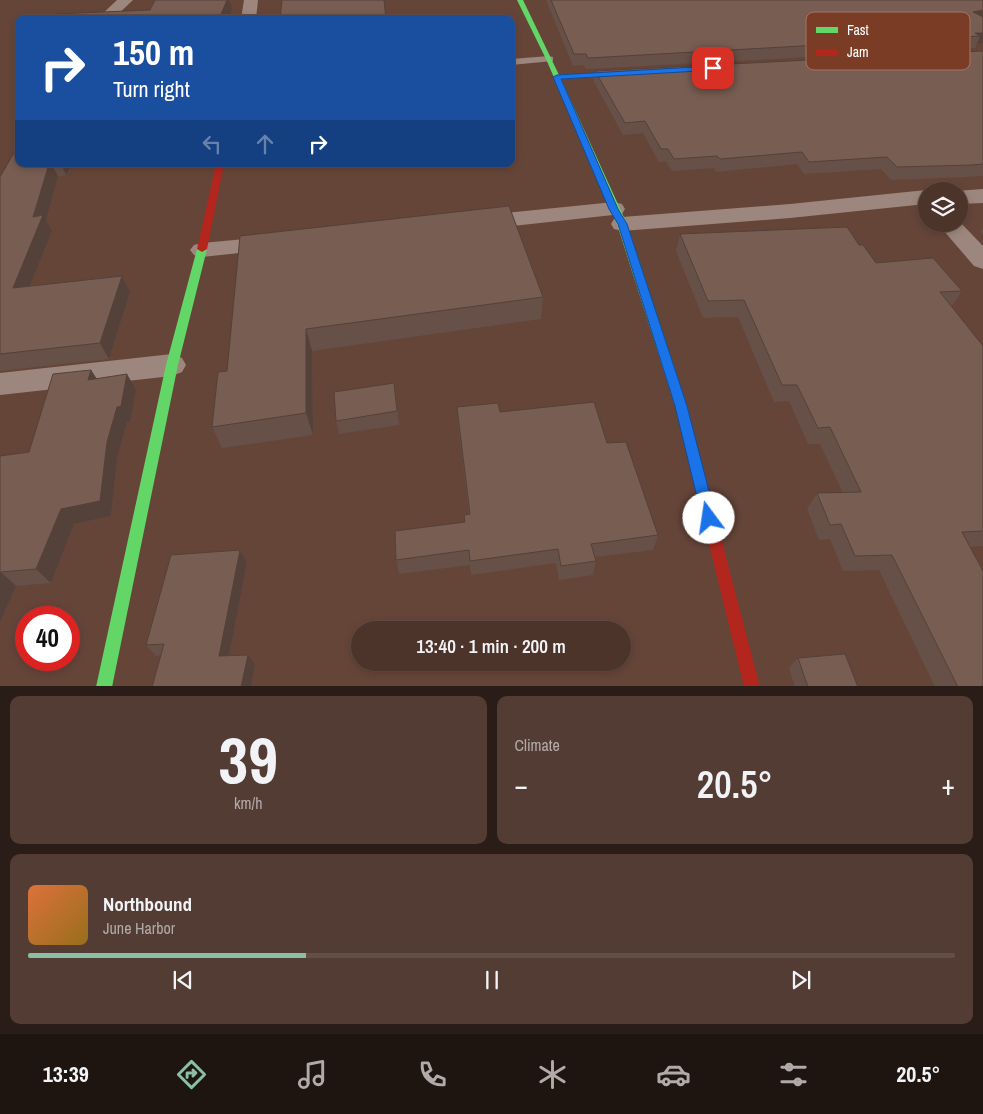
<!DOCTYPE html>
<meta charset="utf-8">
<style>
:root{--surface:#4c342b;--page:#533c33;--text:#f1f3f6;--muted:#b2aaa9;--line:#634f47;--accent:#8abfa5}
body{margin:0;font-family:"Archivo Narrow",sans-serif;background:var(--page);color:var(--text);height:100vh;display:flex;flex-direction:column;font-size:19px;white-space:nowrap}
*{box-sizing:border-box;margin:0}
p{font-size:16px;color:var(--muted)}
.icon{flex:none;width:28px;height:28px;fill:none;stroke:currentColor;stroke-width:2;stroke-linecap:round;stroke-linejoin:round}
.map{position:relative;height:686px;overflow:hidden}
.panel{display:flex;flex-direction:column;gap:10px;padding:10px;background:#2a1d18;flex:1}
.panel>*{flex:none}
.banner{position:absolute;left:15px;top:15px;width:500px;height:152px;border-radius:10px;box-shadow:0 2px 8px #0003,0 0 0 1px var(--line);background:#1a4fa0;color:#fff;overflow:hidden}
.controls{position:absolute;left:918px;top:182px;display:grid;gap:10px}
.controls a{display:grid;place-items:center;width:50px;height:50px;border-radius:50%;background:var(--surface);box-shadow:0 2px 8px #0003,0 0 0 1px var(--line);font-size:25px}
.speed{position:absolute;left:15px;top:606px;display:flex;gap:10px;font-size:25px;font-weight:700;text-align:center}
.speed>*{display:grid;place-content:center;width:65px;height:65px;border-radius:50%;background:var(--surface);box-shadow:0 2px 8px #0003,0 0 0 1px var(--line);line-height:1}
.speed .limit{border:8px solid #d22;background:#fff;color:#111}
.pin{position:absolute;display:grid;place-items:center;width:42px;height:42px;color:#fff;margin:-21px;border-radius:10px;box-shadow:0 2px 8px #0006}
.me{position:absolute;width:55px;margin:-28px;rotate:346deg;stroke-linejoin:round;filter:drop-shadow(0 0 4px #0008)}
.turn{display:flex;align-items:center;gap:18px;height:105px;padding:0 15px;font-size:22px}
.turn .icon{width:65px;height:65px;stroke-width:2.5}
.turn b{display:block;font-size:35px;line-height:42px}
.lanes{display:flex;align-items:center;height:48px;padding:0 15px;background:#0003;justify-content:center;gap:25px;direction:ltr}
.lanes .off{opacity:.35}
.big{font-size:38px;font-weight:600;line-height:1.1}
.panel .card{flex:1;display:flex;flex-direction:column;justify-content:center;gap:8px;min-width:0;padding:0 18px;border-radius:10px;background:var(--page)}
.panel .dial{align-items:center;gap:0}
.dial b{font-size:65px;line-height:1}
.song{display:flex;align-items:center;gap:15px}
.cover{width:60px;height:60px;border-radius:8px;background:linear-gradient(135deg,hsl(20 70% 55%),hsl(40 70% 35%))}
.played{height:5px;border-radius:2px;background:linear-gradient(90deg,var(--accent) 30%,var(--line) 30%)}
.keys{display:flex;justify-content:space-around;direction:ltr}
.heat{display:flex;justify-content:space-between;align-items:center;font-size:28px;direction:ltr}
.panel .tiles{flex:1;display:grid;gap:10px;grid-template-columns:1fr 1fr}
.card:last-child{grid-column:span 2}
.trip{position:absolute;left:351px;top:621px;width:280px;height:50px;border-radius:25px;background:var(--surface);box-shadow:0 2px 8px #0003,0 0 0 1px var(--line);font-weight:600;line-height:50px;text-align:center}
.menu{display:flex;height:80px;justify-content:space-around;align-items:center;background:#1e1511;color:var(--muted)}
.menu .icon{width:35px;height:35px}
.menu .active{color:var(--accent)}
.menu b{font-size:22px;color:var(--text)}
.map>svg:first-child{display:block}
</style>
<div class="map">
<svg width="983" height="687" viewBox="0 0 983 687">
<rect width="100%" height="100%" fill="#664539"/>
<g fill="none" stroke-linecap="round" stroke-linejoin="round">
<path fill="#9d867d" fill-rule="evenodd" d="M549,56L553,57V61L511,65V59Z"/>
<g fill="#9d867d" fill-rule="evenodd">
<path d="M117,0H133L113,19H97Z"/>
<path d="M244,0H258L256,19H241Z"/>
<path d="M983,189V203L959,204V191H956Z"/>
<path d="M926,190L929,191H926V204L790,218L622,231L614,229L611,224L614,219L622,217L790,204Z"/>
<path d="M614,202L622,204L625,209L622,214L477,230L469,228L466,223L469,218L477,216Z"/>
<path d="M959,221L983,246V269L974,266L938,224H959Z"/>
<path d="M277,236L285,238L289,243L285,248L202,257L194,255L190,250L194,245L202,243Z"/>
<path d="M172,354L182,358L186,365L182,372L172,376L0,395V373Z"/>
</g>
<g fill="#63d668" fill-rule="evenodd">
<path d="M517,0H523L559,75L633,71L636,73L633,75L561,79L627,224L687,406L698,450L697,454L692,455L687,454L675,406L617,224L546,59Z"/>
<path d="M202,246L207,249L178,365L112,687H96L166,365L197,249Z"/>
</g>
<g fill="#b3261e" fill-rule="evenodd">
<path d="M216,164H224L207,249L202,252L197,249Z"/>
<path d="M692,445L697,446L698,450L760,687H744L686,450L687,446Z"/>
</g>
</g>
<g fill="#675047">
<path d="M546,0H983V43L977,44L975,48L586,69L584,65L573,66Z"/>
<path d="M983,51V176L965,177L891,180L881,169L804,174L797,164L716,172L714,168L672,171L666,161L659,162L643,133L623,135L594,82L595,71Z"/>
<path d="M19,164H72L66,175L58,176L46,220L52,231L30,286L130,292L109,359L0,371V177Z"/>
<path d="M509,206L543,297L541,319L312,351L313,435L222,448L212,427L227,371Z"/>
<path d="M983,228V234L980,232Z"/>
<path d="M680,234L859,245L876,263L962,291L951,307L983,346V546L970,547L983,687H935L879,570L843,571L830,539L819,540L807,509L817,493H843L820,444H808L789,401L774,402L738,317L703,318L676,251Z"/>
<path d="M91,370L97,379L136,390L130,422H127L117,458L111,516L74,524L51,583L16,586L0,622V456L29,452Z"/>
<path d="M394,383L399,425L339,434L336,421Z"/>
<path d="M457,407L500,412L607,443L658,535L653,550L595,557L596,561L593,575L559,580L556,563L471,575L470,565L399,574L396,560L465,522L464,515H469L458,423Z"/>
<path d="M240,550L247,562L229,655L255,665L251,687H152L161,655L156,656L146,645Z"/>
<path d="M798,658L858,687H795L789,668Z"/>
</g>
<g fill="#54413a">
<path d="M223,0H229L232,9L228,19H219Z"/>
<path d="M983,10V20L973,12Z"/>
<path d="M975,33H983V43L977,44L980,36Z"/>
<path d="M49,164H51L58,176L46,220L52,231L23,303L13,288Z"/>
<path d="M61,164H72L66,175Z"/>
<path d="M122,276L130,292L109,359L100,343Z"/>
<path d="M306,329L312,351L313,435L306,413Z"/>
<path d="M91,370L101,386L88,380Z"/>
<path d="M127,374L136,390L130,422H127L117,458L111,516L74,524L51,583L36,569L61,509L107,442Z"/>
<path d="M240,550L247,562L227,666L219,656Z"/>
<path d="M1,572L16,586L0,622V573Z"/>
<path d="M248,655L255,665L251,687H241Z"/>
</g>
<g fill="#785d53" stroke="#54413a">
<path d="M155,0H227L219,19H53L56,14L150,10Z"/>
<path d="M282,0H384L386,19H280Z"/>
<path d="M551,0H983V10L973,12L983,17V33H975L980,36L588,58L586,54H574Z"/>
<path d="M983,51V164L972,165L897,167L887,157L809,162L802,152L720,159L717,156L674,159L668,149H661L645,121L625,123L595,71Z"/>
<path d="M19,144V164H49L33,217L43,215L13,288L122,276L100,343L0,354V177Z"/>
<path d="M509,206L543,297L306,329V413L212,427L218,372L227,371L240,236Z"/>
<path d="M847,227L859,245H863L876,263L933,258L962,291L940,292L983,346V531L962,532L983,571V687H958L892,555L855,556L841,524L830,525L817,493L861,492L830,427L818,428L797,385H782L744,300L708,301L680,234Z"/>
<path d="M91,370L88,380L127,374L121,406L117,407L107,442L100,501L61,509L36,569L1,572L0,573V456L29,452L53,374Z"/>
<path d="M394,383L397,411L336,421L334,392Z"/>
<path d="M594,402L607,443L626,442L658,535L591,544L596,561L561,566L558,549L470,561L469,550L396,560L395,531L465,522L464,515L470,514L457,407L498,403L500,412Z"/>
<path d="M240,550L219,656L248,655L241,687H152L164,644L146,645L171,555Z"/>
<path d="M845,654L858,687H808L798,658Z"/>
</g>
<path fill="#1a73e8" stroke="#114b97" d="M713,66L716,70L561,79L618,209L627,224L687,406L716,518L714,523L709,524L704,523L702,518L675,406L618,224L609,209L553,77L557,75Z"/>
<rect x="806" y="12" width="164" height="58" rx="8" fill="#7a3c25" stroke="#a27666" stroke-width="1"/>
<rect x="816" y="27" width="22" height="6" fill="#63d668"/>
<rect x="816" y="49" width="22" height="7" fill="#b3261e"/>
<g font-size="14" fill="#fff">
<text x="847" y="35">Fast</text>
<text x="847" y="57">Jam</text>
</g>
</svg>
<div class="controls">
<a><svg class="icon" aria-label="layers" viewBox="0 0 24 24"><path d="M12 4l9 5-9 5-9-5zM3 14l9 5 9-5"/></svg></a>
</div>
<div class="speed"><div class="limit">40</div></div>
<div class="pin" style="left:713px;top:68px;background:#d93025"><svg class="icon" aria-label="arrive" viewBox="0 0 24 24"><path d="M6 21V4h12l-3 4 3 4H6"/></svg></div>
<svg class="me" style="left:709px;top:518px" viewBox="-20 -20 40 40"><circle r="19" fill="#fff"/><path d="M0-13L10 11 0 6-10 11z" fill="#1a73e8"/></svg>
<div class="trip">13:40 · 1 min · 200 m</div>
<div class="banner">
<div class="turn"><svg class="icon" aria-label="right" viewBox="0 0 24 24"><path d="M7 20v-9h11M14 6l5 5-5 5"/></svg><div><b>150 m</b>Turn right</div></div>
<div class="lanes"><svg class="icon off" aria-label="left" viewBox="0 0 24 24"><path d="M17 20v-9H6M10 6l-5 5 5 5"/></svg><svg class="icon off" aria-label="ahead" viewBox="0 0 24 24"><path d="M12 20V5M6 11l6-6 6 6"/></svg><svg class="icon" aria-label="right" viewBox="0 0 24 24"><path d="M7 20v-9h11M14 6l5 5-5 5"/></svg></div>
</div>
</div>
<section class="panel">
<div class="tiles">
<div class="card dial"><b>39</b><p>km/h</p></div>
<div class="card"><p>Climate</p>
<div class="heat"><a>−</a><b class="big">20.5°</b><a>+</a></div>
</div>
<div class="card">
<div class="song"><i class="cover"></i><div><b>Northbound</b><p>June Harbor</p></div></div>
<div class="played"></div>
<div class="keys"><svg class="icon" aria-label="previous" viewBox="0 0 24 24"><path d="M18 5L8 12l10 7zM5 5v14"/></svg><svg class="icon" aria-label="pause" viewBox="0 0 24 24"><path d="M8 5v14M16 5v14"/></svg><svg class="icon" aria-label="next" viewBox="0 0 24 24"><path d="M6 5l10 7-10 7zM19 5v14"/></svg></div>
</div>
</div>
</section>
<nav class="menu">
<b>13:39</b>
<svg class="icon active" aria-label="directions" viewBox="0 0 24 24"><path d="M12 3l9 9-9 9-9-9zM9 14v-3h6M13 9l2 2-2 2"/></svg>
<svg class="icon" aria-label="music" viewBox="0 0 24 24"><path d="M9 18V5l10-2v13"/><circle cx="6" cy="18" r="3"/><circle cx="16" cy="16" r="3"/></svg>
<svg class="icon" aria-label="phone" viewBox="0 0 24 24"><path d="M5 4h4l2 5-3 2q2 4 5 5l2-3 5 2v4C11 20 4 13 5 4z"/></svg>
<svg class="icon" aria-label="climate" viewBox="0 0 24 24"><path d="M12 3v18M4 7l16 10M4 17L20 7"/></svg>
<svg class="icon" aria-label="car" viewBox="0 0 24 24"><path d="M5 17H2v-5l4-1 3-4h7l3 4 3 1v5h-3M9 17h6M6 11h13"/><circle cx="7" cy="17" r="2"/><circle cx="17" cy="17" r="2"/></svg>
<svg class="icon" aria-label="filters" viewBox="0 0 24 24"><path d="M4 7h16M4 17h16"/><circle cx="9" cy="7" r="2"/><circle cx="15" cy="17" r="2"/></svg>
<b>20.5°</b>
</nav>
